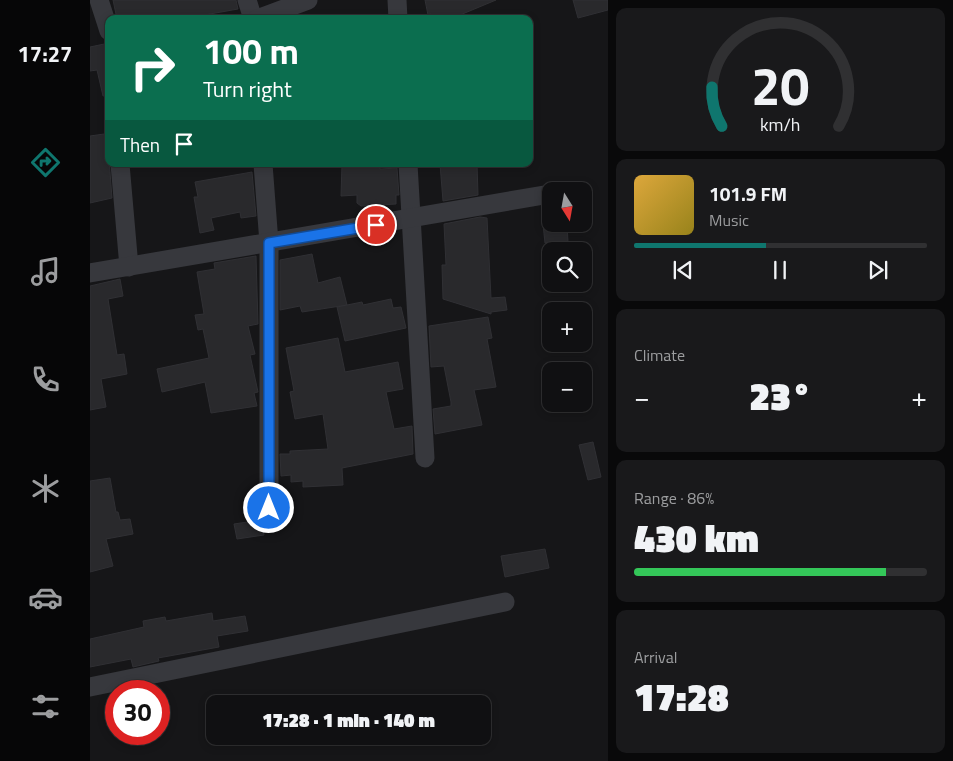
<!DOCTYPE html>
<meta charset="utf-8">
<style>
:root{--surface:#101012;--page:#19191b;--text:#f1f3f6;--muted:#9c9d9f;--line:#303032;--accent:#0f766e}
body{margin:0;font-family:"Titillium Web",sans-serif;background:var(--page);color:var(--text);height:100vh;display:flex;flex-direction:column;font-size:19px;white-space:nowrap}
*{box-sizing:border-box;margin:0}
p{font-size:16px;color:var(--muted)}
.icon{flex:none;width:28px;height:28px;fill:none;stroke:currentColor;stroke-width:2;stroke-linecap:round;stroke-linejoin:round}
.map{position:relative;flex:1;overflow:hidden}
.sheet{display:flex;flex-direction:column;gap:8px;padding:8px;background:#09090a;width:345px}
.sheet>*{flex:none}
.guide{position:absolute;left:15px;top:15px;width:428px;height:152px;border-radius:10px;box-shadow:0 2px 8px #0003,0 0 0 1px var(--line);background:#0b6e4f;color:#fff;overflow:hidden}
.needle{width:32px;rotate:169deg}
.tools{position:absolute;left:452px;top:182px;display:grid;gap:10px}
.tools a{display:grid;place-items:center;width:50px;height:50px;border-radius:10px;background:var(--surface);box-shadow:0 2px 8px #0003,0 0 0 1px var(--line);font-size:25px}
.speed{position:absolute;left:15px;top:680px;display:flex;gap:10px;font-size:25px;font-weight:700;text-align:center}
.speed>*{display:grid;place-content:center;width:65px;height:65px;border-radius:50%;background:var(--surface);box-shadow:0 2px 8px #0003,0 0 0 1px var(--line);line-height:1}
.speed .limit{border:8px solid #d22;background:#fff;color:#111}
.pin{position:absolute;display:grid;place-items:center;width:42px;height:42px;color:#fff;margin:-21px;border:2px solid #fff;border-radius:50%;box-shadow:0 1px 5px #0007}
.me{position:absolute;width:55px;margin:-28px;rotate:0deg;stroke-linejoin:round;filter:drop-shadow(0 0 4px #0008)}
.turn{display:flex;align-items:center;gap:18px;height:105px;padding:0 15px;font-size:22px}
.turn .icon{width:65px;height:65px;stroke-width:2.5}
.turn b{display:block;font-size:35px;line-height:42px}
.then{display:flex;align-items:center;height:48px;padding:0 15px;background:#0003;gap:10px;font-size:19px}
.big{font-size:38px;font-weight:800;line-height:1.1}
.sheet .card{flex:1;display:flex;flex-direction:column;justify-content:center;gap:8px;min-width:0;padding:0 18px;border-radius:10px;background:var(--page)}
.sheet .dial{align-items:center;gap:0}
.dial svg{height:130px;overflow:visible;fill:none;stroke:var(--line);stroke-width:7;stroke-linecap:round;text-anchor:middle}
.dial text{fill:var(--text);stroke:none}
.song{display:flex;align-items:center;gap:15px}
.cover{width:60px;height:60px;border-radius:8px;background:linear-gradient(135deg,hsl(40 70% 55%),hsl(50 70% 35%))}
.played{height:5px;border-radius:2px;background:linear-gradient(90deg,var(--accent) 45%,var(--line) 45%)}
.keys{display:flex;justify-content:space-around;direction:ltr}
.heat{display:flex;justify-content:space-between;align-items:center;font-size:28px;direction:ltr}
.charge{height:8px;border-radius:4px;background:linear-gradient(90deg,#34c759 86%,var(--line) 0)}
.trip{position:absolute;left:116px;top:695px;width:285px;height:50px;border-radius:10px;background:var(--surface);box-shadow:0 2px 8px #0003,0 0 0 1px var(--line);font-weight:800;line-height:50px;text-align:center}
main{display:flex;flex:1;min-height:0}
.menu{display:flex;flex-direction:column;width:90px;justify-content:space-around;align-items:center;background:#060607;color:var(--muted)}
.menu .icon{width:35px;height:35px}
.menu .selected{color:var(--accent)}
.menu b{font-size:22px;color:var(--text)}
.map>svg:first-child{display:block}
</style>
<main>
<nav class="menu">
<b>17:27</b>
<svg class="icon selected" aria-label="directions" viewBox="0 0 24 24"><path d="M12 3l9 9-9 9-9-9zM9 14v-3h6M13 9l2 2-2 2"/></svg>
<svg class="icon" aria-label="music" viewBox="0 0 24 24"><path d="M9 18V5l10-2v13"/><circle cx="6" cy="18" r="3"/><circle cx="16" cy="16" r="3"/></svg>
<svg class="icon" aria-label="phone" viewBox="0 0 24 24"><path d="M5 4h4l2 5-3 2q2 4 5 5l2-3 5 2v4C11 20 4 13 5 4z"/></svg>
<svg class="icon" aria-label="climate" viewBox="0 0 24 24"><path d="M12 3v18M4 7l16 10M4 17L20 7"/></svg>
<svg class="icon" aria-label="car" viewBox="0 0 24 24"><path d="M5 17H2v-5l4-1 3-4h7l3 4 3 1v5h-3M9 17h6M6 11h13"/><circle cx="7" cy="17" r="2"/><circle cx="17" cy="17" r="2"/></svg>
<svg class="icon" aria-label="filters" viewBox="0 0 24 24"><path d="M4 7h16M4 17h16"/><circle cx="9" cy="7" r="2"/><circle cx="15" cy="17" r="2"/></svg>
</nav>
<div class="map">
<svg width="518" height="761" viewBox="0 0 518 761">
<rect width="100%" height="100%" fill="#161618"/>
<g fill="#29292c" stroke="#303034">
<path d="M23,0H146L148,9L103,17V19H27Z"/>
<path d="M335,0H406L370,15L371,19H342L341,14L338,15Z"/>
<path d="M483,0H518V10L488,18Z"/>
<path d="M19,43V95L13,96L7,70L0,71V47Z"/>
<path d="M14,134L19,159L22,198L0,203V136Z"/>
<path d="M252,164H290V169L307,168L309,195H306V204L271,206L267,203V195L251,196Z"/>
<path d="M350,164H387L388,195L353,201Z"/>
<path d="M162,172L166,216L151,218L150,212L121,218L124,230L110,233L104,197H108L105,182Z"/>
<path d="M390,217L397,218L401,298L415,297L417,310L401,312V314L353,299L352,265H356L354,224Z"/>
<path d="M453,224H477L478,242L455,243Z"/>
<path d="M222,254L228,283L250,277L257,305L212,312L210,306L190,310V260Z"/>
<path d="M166,256L168,324L158,326L165,354L160,355L168,392L164,393L167,406L121,413L115,382L72,392L67,369L119,358L113,329L108,330L105,315L114,314L107,272L125,269L124,263Z"/>
<path d="M30,279L33,296L18,299L27,355L34,354L37,374L11,379L16,407L0,410V286Z"/>
<path d="M301,299L303,308L311,307L316,328L255,341L247,307L272,302L273,305Z"/>
<path d="M398,317L402,338L397,339L406,387L384,390L392,425L345,434L343,409L361,406V402L354,366L341,367L339,326Z"/>
<path d="M248,338L255,372L308,362L313,389L296,392L304,429L322,426L323,454L252,468L253,485L213,487V481L201,482V475L191,476L190,454H200V451L238,449L233,414L205,419L200,392L204,391L196,348Z"/>
<path d="M503,442L511,477L498,480L489,445Z"/>
<path d="M20,478L26,512H28L30,520L40,519L43,534L16,539L23,566L0,572V481Z"/>
<path d="M171,520L174,535L147,539L144,524Z"/>
<path d="M455,549L459,568L415,577L411,556Z"/>
<path d="M122,613L123,621L155,616L158,631L127,636L129,647L68,658L69,661L43,667L41,659L0,667V639L54,627L53,621L75,617L76,621Z"/>
</g>
<g fill="none" stroke-linecap="round" stroke-linejoin="round">
<g stroke="#37383d" stroke-width="19">
<path d="M9,0L19,31"/>
<path d="M157,0L163,19"/>
<path d="M307,0L308,19"/>
<path d="M167,19L218,0"/>
<path d="M30,164L39,267"/>
<path d="M173,164L179,243V508"/>
<path d="M318,164L335,458"/>
<path d="M0,273L460,194"/>
<path d="M0,687L415,602"/>
</g>
</g>
<g fill="none" stroke-linecap="round" stroke-linejoin="round">
<defs>
<path id="route" d="M179,508V243L286,225"/>
</defs>
<use href="#route" stroke="#114b97" stroke-width="12"/>
<use href="#route" stroke="#1a73e8" stroke-width="9"/>
</g>
</svg>
<div class="tools">
<a><svg class="needle" viewBox="-14 -14 28 28"><path d="M0-13l5 13h-10z" fill="#e53935"/><path d="M0 13l5-13h-10z" fill="#9c9d9f"/></svg></a>
<a><svg class="icon" aria-label="search" viewBox="0 0 24 24"><circle cx="10" cy="10" r="6"/><path d="M15 15l6 6"/></svg></a>
<a>+</a>
<a>−</a>
</div>
<div class="speed"><div class="limit">30</div></div>
<div class="pin" style="left:286px;top:225px;background:#d93025"><svg class="icon" aria-label="arrive" viewBox="0 0 24 24"><path d="M6 21V4h12l-3 4 3 4H6"/></svg></div>
<svg class="me" style="left:179px;top:508px" viewBox="-20 -20 40 40"><circle r="17" fill="#1a73e8" stroke="#fff" stroke-width="3"/><path d="M0-11L8 9 0 5-8 9z" fill="#fff"/></svg>
<div class="trip">17:28 · 1 min · 140 m</div>
<div class="guide">
<div class="turn"><svg class="icon" aria-label="right" viewBox="0 0 24 24"><path d="M7 20v-9h11M14 6l5 5-5 5"/></svg><div><b>100 m</b>Turn right</div></div>
<div class="then">Then<svg class="icon" aria-label="arrive" viewBox="0 0 24 24"><path d="M6 21V4h12l-3 4 3 4H6"/></svg></div>
</div>
</div>
<section class="sheet">
<div class="card dial"><svg viewBox="0 0 100 80">
<path d="M14 69A42 42 0 1 1 86 69"/>
<path d="M14 69A42 42 0 0 1 8 45" stroke="#0f766e"/>
<text x="50" y="56" font-size="32" font-weight="700">20</text>
<text x="50" y="72" font-size="11">km/h</text>
</svg></div>
<div class="card">
<div class="song"><i class="cover"></i><div><b>101.9 FM</b><p>Music</p></div></div>
<div class="played"></div>
<div class="keys"><svg class="icon" aria-label="previous" viewBox="0 0 24 24"><path d="M18 5L8 12l10 7zM5 5v14"/></svg><svg class="icon" aria-label="pause" viewBox="0 0 24 24"><path d="M8 5v14M16 5v14"/></svg><svg class="icon" aria-label="next" viewBox="0 0 24 24"><path d="M6 5l10 7-10 7zM19 5v14"/></svg></div>
</div>
<div class="card"><p>Climate</p>
<div class="heat"><a>−</a><b class="big">23°</b><a>+</a></div>
</div>
<div class="card"><p>Range · 86%</p><b class="big">430 km</b><div class="charge"></div></div>
<div class="card"><p>Arrival</p><b class="big">17:28</b></div>
</section>
</main>
